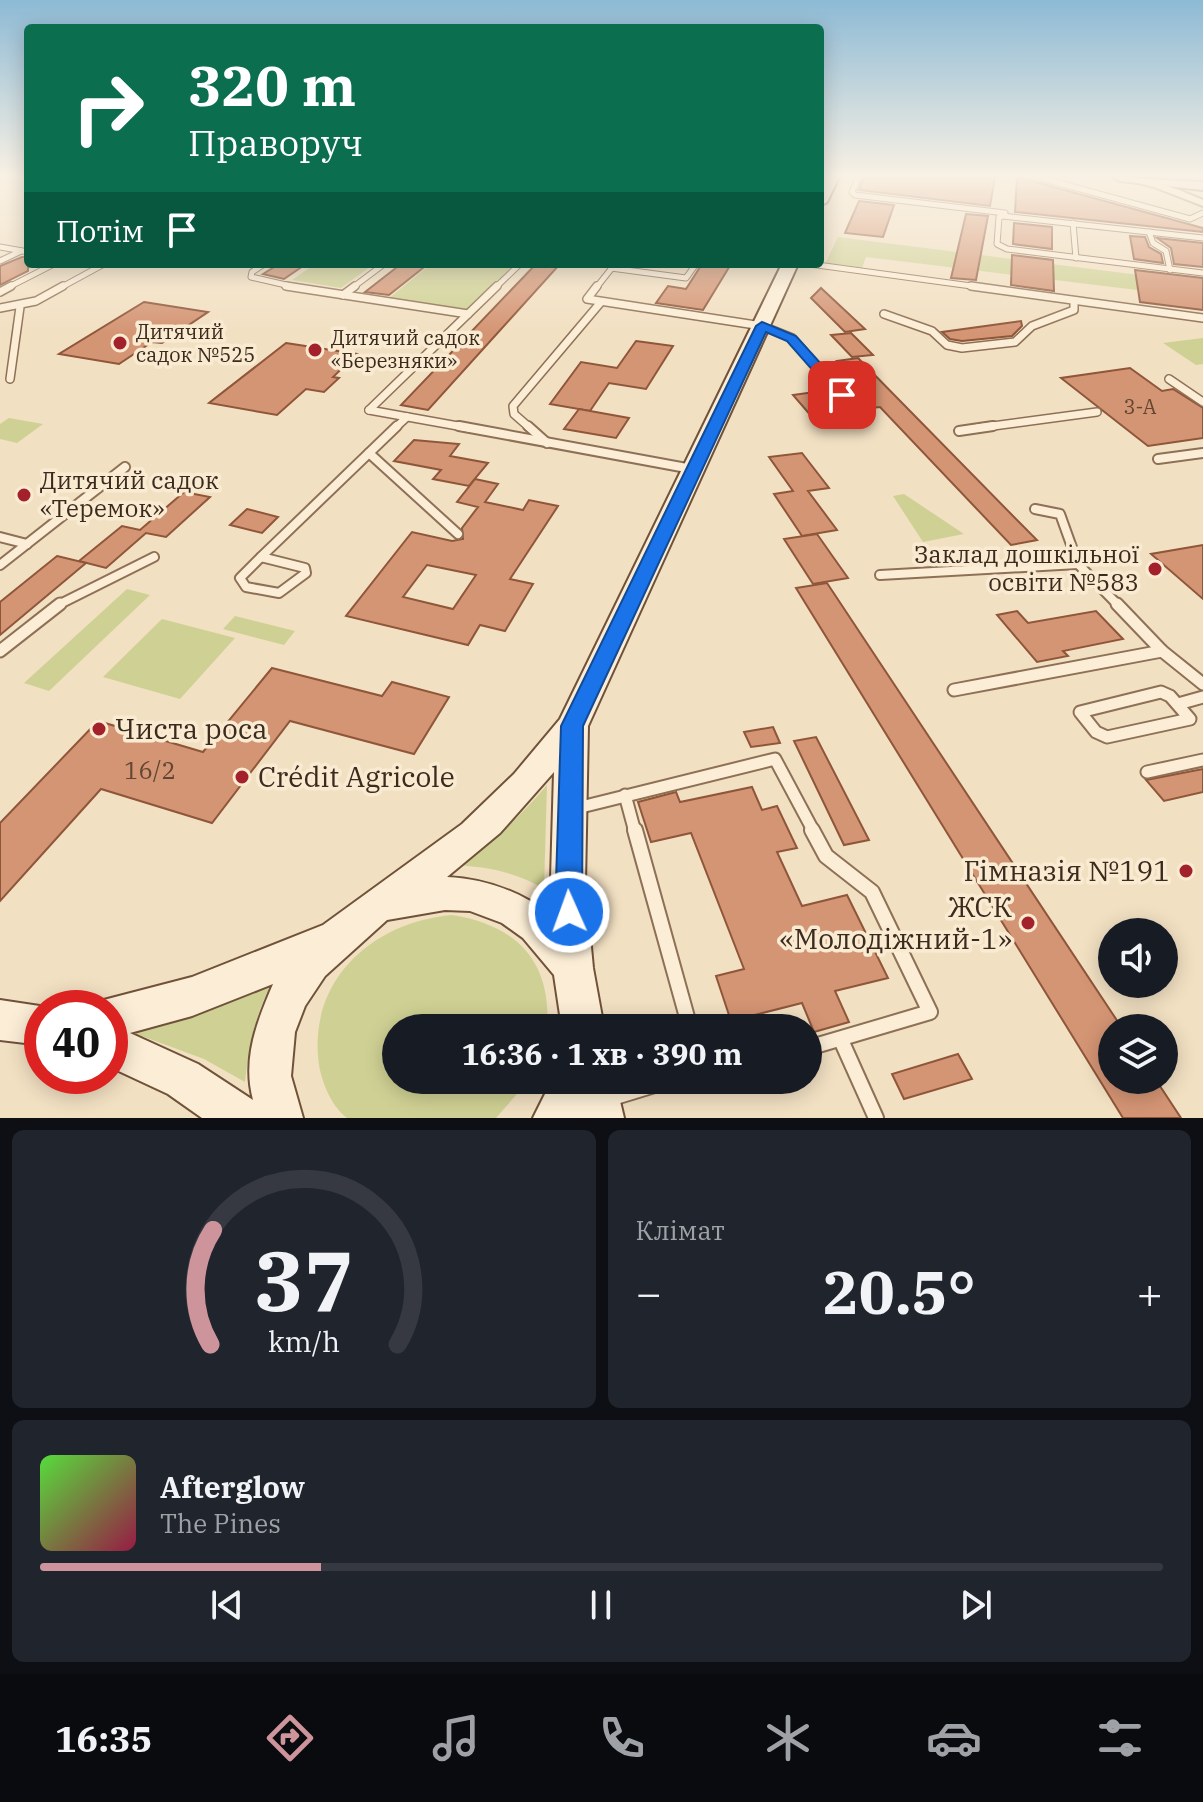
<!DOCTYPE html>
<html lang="uk">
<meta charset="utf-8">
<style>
:root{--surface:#171b24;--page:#20242c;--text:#f1f3f6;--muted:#9ea1a6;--line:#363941;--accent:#ce949b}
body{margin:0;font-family:"IBM Plex Serif",serif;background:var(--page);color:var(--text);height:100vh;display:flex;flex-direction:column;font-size:30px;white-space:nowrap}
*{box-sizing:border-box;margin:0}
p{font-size:26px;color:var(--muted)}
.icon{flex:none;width:44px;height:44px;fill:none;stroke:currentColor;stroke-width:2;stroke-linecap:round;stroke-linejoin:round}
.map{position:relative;height:1118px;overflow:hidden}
.drawer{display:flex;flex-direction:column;gap:12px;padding:12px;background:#0d0f14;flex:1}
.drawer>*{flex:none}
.banner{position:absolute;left:24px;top:24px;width:800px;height:244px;border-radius:8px;box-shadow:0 4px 20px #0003;background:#0b6e4f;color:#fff;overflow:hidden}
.buttons{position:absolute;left:1098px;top:918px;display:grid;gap:16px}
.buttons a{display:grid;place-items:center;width:80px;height:80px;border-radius:50%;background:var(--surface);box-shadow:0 4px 20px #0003;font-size:40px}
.speed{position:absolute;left:24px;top:990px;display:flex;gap:16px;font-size:40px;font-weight:700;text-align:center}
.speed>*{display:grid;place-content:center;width:104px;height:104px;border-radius:50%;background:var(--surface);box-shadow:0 4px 20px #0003;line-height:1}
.speed .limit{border:12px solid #d22;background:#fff;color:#111}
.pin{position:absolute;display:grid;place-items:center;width:68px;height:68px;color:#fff;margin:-34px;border-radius:16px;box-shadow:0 4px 12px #0006}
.me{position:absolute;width:88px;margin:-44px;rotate:358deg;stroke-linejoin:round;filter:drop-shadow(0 0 6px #0008)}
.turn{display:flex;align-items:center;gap:28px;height:168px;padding:0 32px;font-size:36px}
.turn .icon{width:104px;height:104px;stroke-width:2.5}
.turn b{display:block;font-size:56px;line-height:68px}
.then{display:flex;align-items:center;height:76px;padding:0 32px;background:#0003;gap:16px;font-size:30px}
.big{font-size:60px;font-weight:700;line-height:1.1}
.drawer .widget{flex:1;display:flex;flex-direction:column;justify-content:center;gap:12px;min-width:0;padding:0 28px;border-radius:12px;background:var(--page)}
.drawer .dial{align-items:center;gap:0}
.dial svg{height:208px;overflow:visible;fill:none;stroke:var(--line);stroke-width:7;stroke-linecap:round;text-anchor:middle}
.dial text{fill:var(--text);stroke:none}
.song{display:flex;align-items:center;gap:24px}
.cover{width:96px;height:96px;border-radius:12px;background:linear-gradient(135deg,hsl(110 70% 55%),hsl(340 70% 35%))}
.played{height:8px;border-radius:4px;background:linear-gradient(90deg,var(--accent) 25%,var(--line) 25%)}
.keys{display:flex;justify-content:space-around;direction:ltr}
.heat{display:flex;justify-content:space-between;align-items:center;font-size:44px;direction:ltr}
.drawer .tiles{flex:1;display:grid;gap:12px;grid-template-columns:1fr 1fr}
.widget:last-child{grid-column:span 2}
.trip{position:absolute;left:382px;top:1014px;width:440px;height:80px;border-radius:40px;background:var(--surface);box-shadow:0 4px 20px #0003;font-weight:700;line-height:80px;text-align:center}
.menu{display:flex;height:128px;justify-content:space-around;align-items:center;background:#090b0e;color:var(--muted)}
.menu .icon{width:56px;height:56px}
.menu .current{color:var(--accent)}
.menu b{font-size:36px;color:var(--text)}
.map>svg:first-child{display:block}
</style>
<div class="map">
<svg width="1203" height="1118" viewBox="0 0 1203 1118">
<rect width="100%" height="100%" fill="#f2e0c2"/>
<g fill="#cfd194">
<path d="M838,237L1203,283V298L866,257L862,268L825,264Z"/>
<path d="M315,264H374L341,288L292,280Z"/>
<path d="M431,264H515L470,310L389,298Z"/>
<path d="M1203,338V364L1196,365L1163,343Z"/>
<path d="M9,418L43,424L17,443L0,439V424Z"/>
<path d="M904,494L964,534L923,542L893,496Z"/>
<path d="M127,589L150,595L49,691L24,683Z"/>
<path d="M235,616L295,631L284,645L223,629Z"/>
<path d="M162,619L235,638L180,699L103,677Z"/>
<path d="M547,785L544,889C516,872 488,867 456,865C492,843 520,817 547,785Z"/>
<path d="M452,915C516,925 552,961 547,1028H396V1080H529L496,1118H347C332,1107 322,1083 319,1065C307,981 372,922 452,915Z"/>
<path d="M271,984C255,1016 249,1047 245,1082L204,1059L120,1028Z"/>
</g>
<g fill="#d49574" stroke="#8f563a" stroke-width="2" fill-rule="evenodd">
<path d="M864,177H995L990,206L859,190Z"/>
<path d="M1017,177L1203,228V232L1015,212Z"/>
<path d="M859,201L894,205L883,237L845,233Z"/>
<path d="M966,214L988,216L976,280L951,278Z"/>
<path d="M1014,223L1052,227V249L1013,244Z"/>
<path d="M1130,236L1145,237L1149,247L1161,254L1163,263L1134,259Z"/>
<path d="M1157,238L1203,243V267L1174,264L1171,248Z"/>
<path d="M1012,255L1053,260L1054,291L1011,285Z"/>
<path d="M22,257H28V271L0,285V266Z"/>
<path d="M279,264H306L284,279L263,274Z"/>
<path d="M401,264H428L389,295L365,292Z"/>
<path d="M536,264H560L428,410L401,405Z"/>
<path d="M702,264H731L703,310L656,303L668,286L686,289Z"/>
<path d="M1135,270L1203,278V310L1140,302Z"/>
<path d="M821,288L865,329L845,332L811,298Z"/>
<path d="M144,302L208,312L162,343L152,342L119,364L59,354Z"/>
<path d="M1021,321L1022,326L1012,336L962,341L950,339L942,332Z"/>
<path d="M851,333L873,355L852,357L831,335Z"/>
<path d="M636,341L673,346L646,389L609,383L590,411L550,404L581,362L617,368Z"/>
<path d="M286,343L357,354L333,377L339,378L324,392L306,389L277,415L209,403Z"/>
<path d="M858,358L1016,519L1037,540L1011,545L880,407L863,409L844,388L860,385L837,361Z"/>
<path d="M1130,368L1162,391L1173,389L1203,408V438L1148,446L1061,378Z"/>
<path d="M829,390L848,411L812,417L793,395Z"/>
<path d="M579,409L629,418L616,438L564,429Z"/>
<path d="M414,440L459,444L450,456L488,463L469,486L433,479L441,470L394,461Z"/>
<path d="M802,453L829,488L808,491L837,530L802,536L774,494L793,491L769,457Z"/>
<path d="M475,479L498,484L485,502L523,510L529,500L558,506L510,579L533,584L505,631L480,625L468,645L346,616L412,532L452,541L463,539L462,528L478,507L457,502ZM427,565L476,575L453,609L403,597Z"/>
<path d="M184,492L210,497L166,537L146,533L106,568L79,561L122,526L140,530Z"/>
<path d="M247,509L278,517L262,533L230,525Z"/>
<path d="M817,534L831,554L848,578L813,584L784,539Z"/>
<path d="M1203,545V599L1151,554Z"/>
<path d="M57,556L86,563L0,635V602Z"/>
<path d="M827,583L1122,1028H1112V1080H1156L1181,1118H1123L796,588Z"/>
<path d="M1017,611L1028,623L1096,611L1123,639L1063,651L1068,656L1037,662L997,615Z"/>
<path d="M272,668L382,696L392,682L449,697L414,754L290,721L212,823L101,789L0,901V823L98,721L203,752Z"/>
<path d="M773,727L780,743L751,747L744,732Z"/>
<path d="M816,737L869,840L844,845L794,741Z"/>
<path d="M1203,769V792L1164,801L1146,780Z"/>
<path d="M752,787L762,810L777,806L797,848L777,852L802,906L847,895L888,978L835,991L849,1022L814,1032L802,1003L731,1021L716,976L744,969L691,833L651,842L638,802L676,792L680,802Z"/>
<path d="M958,1054L972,1079L904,1099L892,1074Z"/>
</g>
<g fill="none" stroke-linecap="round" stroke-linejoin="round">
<defs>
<g id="lane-far4">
<path d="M859,177L852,192L855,195L1005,213"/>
<path d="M1037,177L1190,219L1203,213"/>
<path d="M1073,223L1076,258"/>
<path d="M1149,232L1153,243L1166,251L1170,270"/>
<path d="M1203,238L1003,216L999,217L997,244L1007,249L1203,273"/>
<path d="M0,247L28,252"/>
<path d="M0,261L21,251"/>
<path d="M264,264L252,272L251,277L299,288"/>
<path d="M775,264L789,266"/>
<path d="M810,264L986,288"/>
<path d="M611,268L686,278L696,264"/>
<path d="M7,288L54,264"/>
<path d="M60,288L104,264"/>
<path d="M352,288L384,264"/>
<path d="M495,288L520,264"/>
<path d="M596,288L615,264"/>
</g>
<g id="lane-far3">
<path d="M286,286L468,314"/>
<path d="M597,286L587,299L762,326L792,338L859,414"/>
<path d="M971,286L1203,318"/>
<path d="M0,292L11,286"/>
<path d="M343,295L355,286"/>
<path d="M0,308L36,301L63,286"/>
<path d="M884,314L932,331L947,345L962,348L1015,342L1032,326L1074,310V302"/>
<path d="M10,379L20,307"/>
<path d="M1169,379L1203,402"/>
<path d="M369,410L469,428"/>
<path d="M369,410L497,286"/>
<path d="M395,428L407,417"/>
<path d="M530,428L514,414L513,406L601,302"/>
<path d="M978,428L1097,412"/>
</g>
<g id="lane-far2">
<path d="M397,426L369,453L458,534"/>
<path d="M459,426L692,469"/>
<path d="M528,426L547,443"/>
<path d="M959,431L993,426"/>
<path d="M1158,459L1203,453"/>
<path d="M1035,509L1060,514L1078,564L1119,606"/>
<path d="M0,537L27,544"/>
<path d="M261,557L305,568L306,573L279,593L246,587L240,578Z"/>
<path d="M261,557L369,453"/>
<path d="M0,565L125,467"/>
<path d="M880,575L1078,564"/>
<path d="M56,606L154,557"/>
</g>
<g id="lane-far1">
<path d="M1117,604L1162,651L1203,684"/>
<path d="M0,651L60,604"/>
<path d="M954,690L1162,651"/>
<path d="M1161,692L1170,696L1190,719L1107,737L1096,732L1080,712Z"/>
<path d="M1178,704L1203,697"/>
<path d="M1147,772L1203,760"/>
<path d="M625,795L635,832"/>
<path d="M577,808L775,759L814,832"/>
</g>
<g id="lane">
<path d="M635,830L690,1028"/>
<path d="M841,1040L876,1118"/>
<path d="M808,1048L930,1012L872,892L826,856L812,830"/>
<path d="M609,1099L671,1080"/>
</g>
<path id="street" d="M1114,177C1146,175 1174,188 1203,200V206L1154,187Z"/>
<g id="secondary">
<path d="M826,177H839L827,202L820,206V188Z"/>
<path d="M1113,177L1203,182V190L1120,181Z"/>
<path d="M782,264H798L588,726L585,884L593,968L604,1028H562L554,975L523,938L502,923L470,911L445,910L387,920L325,976L305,1006L295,1032L291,1076L303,1118H202L168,1094L110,1067V1008H93L96,1002L192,977L323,925L462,824L514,774L560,719ZM554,772L550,914C519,891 486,879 447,877L500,833ZM273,984C257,1021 242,1059 253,1100L198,1064L130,1033L192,1016Z"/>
<path d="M0,1000L53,1008H42V1045L0,1040Z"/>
<path d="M552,1080H615L624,1118H533Z"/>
</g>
</defs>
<use href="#lane-far4" stroke="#8e7057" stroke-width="7"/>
<use href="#lane-far3" stroke="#8e7057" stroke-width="10"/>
<use href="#lane-far2" stroke="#8e7057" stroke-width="12"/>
<use href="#lane-far1" stroke="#8e7057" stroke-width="15"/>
<use href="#lane" stroke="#8e7057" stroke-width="18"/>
<use href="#street" stroke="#8e7057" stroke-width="4"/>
<use href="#secondary" stroke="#70513a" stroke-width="4"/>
<use href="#lane-far4" stroke="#fceed6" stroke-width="5"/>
<use href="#lane-far3" stroke="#fceed6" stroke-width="7"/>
<use href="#lane-far2" stroke="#fceed6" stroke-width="8"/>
<use href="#lane-far1" stroke="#fceed6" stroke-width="11"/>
<use href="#lane" stroke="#fceed6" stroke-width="14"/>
<use href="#street" fill="#fceed6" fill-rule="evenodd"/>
<use href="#secondary" fill="#fceed6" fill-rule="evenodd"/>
</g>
<linearGradient id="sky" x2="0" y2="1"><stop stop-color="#8dbad5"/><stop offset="0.53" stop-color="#f9f1e4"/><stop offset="1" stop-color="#f9f1e4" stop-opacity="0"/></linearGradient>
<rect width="1203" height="333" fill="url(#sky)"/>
<path fill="#1a73e8" stroke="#114b97" stroke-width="2" d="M762,322L796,336L849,395L837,398L787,341L766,332L583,726L582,912L578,921L569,924L559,921L555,912L561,726L756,326Z"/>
<g fill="#a3212b" stroke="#f9ebd2" stroke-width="3">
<circle cx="120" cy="343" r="8"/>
<circle cx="315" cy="350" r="8"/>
<circle cx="24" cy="495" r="8"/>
<circle cx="1155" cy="569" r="8"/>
<circle cx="99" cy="729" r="8"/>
<circle cx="242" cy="777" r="8"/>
<circle cx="1186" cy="871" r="8"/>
<circle cx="1028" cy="923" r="8"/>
</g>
<g text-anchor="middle" stroke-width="7" stroke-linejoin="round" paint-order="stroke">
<g font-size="20" fill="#3c2a1d" stroke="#f9ebd2" text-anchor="start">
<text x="136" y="339">Дитячий<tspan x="136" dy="23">садок №525</tspan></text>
<text x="331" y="345">Дитячий садок<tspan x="331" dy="23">«Березняки»</tspan></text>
</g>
<g font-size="20" fill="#624533">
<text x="1140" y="414">3-А</text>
</g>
<g font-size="24" fill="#3c2a1d" stroke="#f9ebd2" text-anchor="start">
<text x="40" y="489">Дитячий садок<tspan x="40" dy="28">«Теремок»</tspan></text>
<text x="1139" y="563" text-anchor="end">Заклад дошкільної<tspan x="1139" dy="28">освіти №583</tspan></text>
</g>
<g font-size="24" fill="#624533">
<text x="150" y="779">16/2</text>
</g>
<g font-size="28" fill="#3c2a1d" stroke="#f9ebd2" text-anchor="start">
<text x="115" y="739">Чиста роса</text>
<text x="258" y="787">Crédit Agricole</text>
<text x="1170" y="881" text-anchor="end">Гімназія №191</text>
<text x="1012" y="917" text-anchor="end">ЖСК<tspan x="1012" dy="32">«Молодіжний-1»</tspan></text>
</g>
</g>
</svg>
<div class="buttons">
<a><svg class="icon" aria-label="sound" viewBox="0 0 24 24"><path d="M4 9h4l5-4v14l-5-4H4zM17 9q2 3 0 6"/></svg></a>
<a><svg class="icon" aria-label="layers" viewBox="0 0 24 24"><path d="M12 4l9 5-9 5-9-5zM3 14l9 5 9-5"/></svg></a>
</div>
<div class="speed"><div class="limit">40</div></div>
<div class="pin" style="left:842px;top:395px;background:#d93025"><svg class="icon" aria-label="arrive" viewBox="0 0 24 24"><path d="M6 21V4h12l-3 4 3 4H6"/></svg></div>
<svg class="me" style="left:569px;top:912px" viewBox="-20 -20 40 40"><circle r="17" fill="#1a73e8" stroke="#fff" stroke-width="3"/><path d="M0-11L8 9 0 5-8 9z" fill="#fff"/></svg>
<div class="trip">16:36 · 1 хв · 390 m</div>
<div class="banner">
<div class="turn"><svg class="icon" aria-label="right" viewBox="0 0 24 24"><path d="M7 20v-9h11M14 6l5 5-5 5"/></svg><div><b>320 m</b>Праворуч</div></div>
<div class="then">Потім<svg class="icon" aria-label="arrive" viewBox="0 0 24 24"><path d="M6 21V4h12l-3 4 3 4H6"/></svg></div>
</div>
</div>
<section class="drawer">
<div class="tiles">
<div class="widget dial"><svg viewBox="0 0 100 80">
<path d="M14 69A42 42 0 1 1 86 69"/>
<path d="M14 69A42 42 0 0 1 15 25" stroke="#ce949b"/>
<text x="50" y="56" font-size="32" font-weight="700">37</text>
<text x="50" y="72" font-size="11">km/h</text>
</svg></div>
<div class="widget"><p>Клімат</p>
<div class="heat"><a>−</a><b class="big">20.5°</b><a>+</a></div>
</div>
<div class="widget">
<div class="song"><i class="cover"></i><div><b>Afterglow</b><p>The Pines</p></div></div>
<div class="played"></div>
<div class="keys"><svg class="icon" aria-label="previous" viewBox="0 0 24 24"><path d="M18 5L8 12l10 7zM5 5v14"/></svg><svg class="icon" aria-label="pause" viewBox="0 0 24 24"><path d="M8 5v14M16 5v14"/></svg><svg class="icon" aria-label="next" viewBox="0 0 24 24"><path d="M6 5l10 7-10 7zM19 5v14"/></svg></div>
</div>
</div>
</section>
<nav class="menu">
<b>16:35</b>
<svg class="icon current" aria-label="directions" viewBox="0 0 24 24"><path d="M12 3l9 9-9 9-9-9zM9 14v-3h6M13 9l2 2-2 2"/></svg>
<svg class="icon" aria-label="music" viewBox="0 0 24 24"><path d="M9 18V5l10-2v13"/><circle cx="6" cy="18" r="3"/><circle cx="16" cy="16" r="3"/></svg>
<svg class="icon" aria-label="phone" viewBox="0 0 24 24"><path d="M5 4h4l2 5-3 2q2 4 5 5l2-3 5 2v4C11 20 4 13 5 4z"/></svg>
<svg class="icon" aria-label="climate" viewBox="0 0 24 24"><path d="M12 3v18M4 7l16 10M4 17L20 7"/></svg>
<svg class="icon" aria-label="car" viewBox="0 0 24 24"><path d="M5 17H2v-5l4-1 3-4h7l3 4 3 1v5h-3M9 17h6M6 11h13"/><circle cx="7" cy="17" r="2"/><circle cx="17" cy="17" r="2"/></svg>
<svg class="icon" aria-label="filters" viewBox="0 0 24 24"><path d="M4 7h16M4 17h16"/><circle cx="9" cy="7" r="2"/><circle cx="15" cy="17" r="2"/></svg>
</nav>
